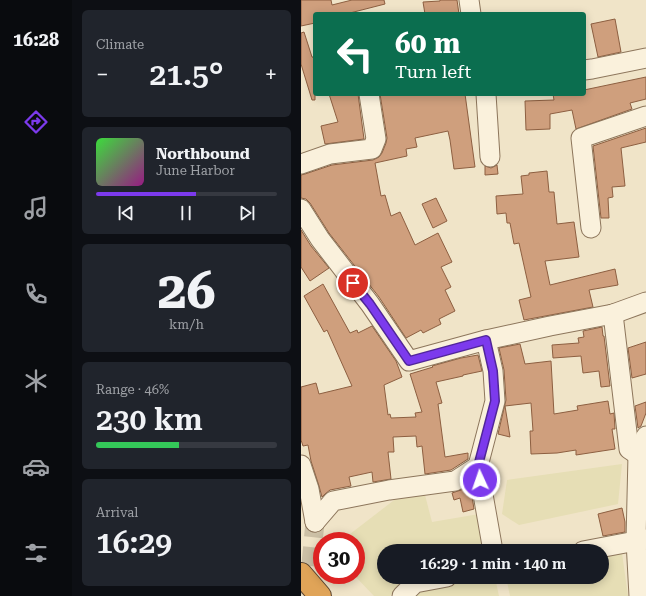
<!DOCTYPE html>
<meta charset="utf-8">
<style>
:root{--surface:#171b24;--page:#20242c;--text:#f1f3f6;--muted:#9ea1a6;--line:#363941;--accent:#7c3aed}
body{margin:0;font-family:"Roboto Serif",serif;background:var(--page);color:var(--text);height:100vh;display:flex;flex-direction:column;font-size:15px;white-space:nowrap}
*{box-sizing:border-box;margin:0}
p{font-size:13px;color:var(--muted)}
.icon{flex:none;width:22px;height:22px;fill:none;stroke:currentColor;stroke-width:2;stroke-linecap:round;stroke-linejoin:round}
.map{position:relative;flex:1;overflow:hidden}
.details{display:flex;flex-direction:column;gap:10px;padding:10px;background:#0d0f14;width:229px}
.details>*{flex:none}
.top-card{position:absolute;left:12px;top:12px;width:273px;height:84px;border-radius:4px;box-shadow:0 2px 10px #0003;background:#0b6e4f;color:#fff;overflow:hidden}
.speed{position:absolute;left:12px;top:532px;display:flex;gap:8px;font-size:20px;font-weight:700;text-align:center}
.speed>*{display:grid;place-content:center;width:52px;height:52px;border-radius:50%;background:var(--surface);box-shadow:0 2px 10px #0003;line-height:1}
.speed .limit{border:6px solid #d22;background:#fff;color:#111}
.pin{position:absolute;display:grid;place-items:center;width:34px;height:34px;color:#fff;margin:-17px;border:2px solid #fff;border-radius:50%;box-shadow:0 1px 4px #0007}
.me{position:absolute;width:44px;margin:-22px;rotate:357deg;stroke-linejoin:round;filter:drop-shadow(0 0 3px #0008)}
.turn{display:flex;align-items:center;gap:14px;height:84px;padding:0 16px;font-size:18px}
.turn .icon{width:52px;height:52px;stroke-width:2.5}
.turn b{display:block;font-size:28px;line-height:34px}
.big{font-size:30px;font-weight:600;line-height:1.1}
.details .tile{flex:1;display:flex;flex-direction:column;justify-content:center;gap:6px;min-width:0;padding:0 14px;border-radius:6px;background:var(--page)}
.details .dial{align-items:center;gap:0}
.dial b{font-size:52px;line-height:1}
.song{display:flex;align-items:center;gap:12px}
.cover{width:48px;height:48px;border-radius:6px;background:linear-gradient(135deg,hsl(120 70% 55%),hsl(310 70% 35%))}
.played{height:4px;border-radius:2px;background:linear-gradient(90deg,var(--accent) 55%,var(--line) 55%)}
.keys{display:flex;justify-content:space-around;direction:ltr}
.heat{display:flex;justify-content:space-between;align-items:center;font-size:22px;direction:ltr}
.charge{height:6px;border-radius:3px;background:linear-gradient(90deg,#34c759 46%,var(--line) 0)}
.trip{position:absolute;left:76px;top:544px;width:232px;height:40px;border-radius:20px;background:var(--surface);box-shadow:0 2px 10px #0003;font-weight:600;line-height:40px;text-align:center}
main{display:flex;flex:1;min-height:0}
.dock{display:flex;flex-direction:column;width:72px;justify-content:space-around;align-items:center;background:#090b0e;color:var(--muted)}
.dock .icon{width:28px;height:28px}
.dock .selected{color:var(--accent)}
.dock b{font-size:18px;color:var(--text)}
.map>svg:first-child{display:block}
</style>
<main>
<nav class="dock">
<b>16:28</b>
<svg class="icon selected" aria-label="directions" viewBox="0 0 24 24"><path d="M12 3l9 9-9 9-9-9zM9 14v-3h6M13 9l2 2-2 2"/></svg>
<svg class="icon" aria-label="music" viewBox="0 0 24 24"><path d="M9 18V5l10-2v13"/><circle cx="6" cy="18" r="3"/><circle cx="16" cy="16" r="3"/></svg>
<svg class="icon" aria-label="phone" viewBox="0 0 24 24"><path d="M5 4h4l2 5-3 2q2 4 5 5l2-3 5 2v4C11 20 4 13 5 4z"/></svg>
<svg class="icon" aria-label="climate" viewBox="0 0 24 24"><path d="M12 3v18M4 7l16 10M4 17L20 7"/></svg>
<svg class="icon" aria-label="car" viewBox="0 0 24 24"><path d="M5 17H2v-5l4-1 3-4h7l3 4 3 1v5h-3M9 17h6M6 11h13"/><circle cx="7" cy="17" r="2"/><circle cx="17" cy="17" r="2"/></svg>
<svg class="icon" aria-label="filters" viewBox="0 0 24 24"><path d="M4 7h16M4 17h16"/><circle cx="9" cy="7" r="2"/><circle cx="15" cy="17" r="2"/></svg>
</nav>
<section class="details">
<div class="tile"><p>Climate</p>
<div class="heat"><a>−</a><b class="big">21.5°</b><a>+</a></div>
</div>
<div class="tile">
<div class="song"><i class="cover"></i><div><b>Northbound</b><p>June Harbor</p></div></div>
<div class="played"></div>
<div class="keys"><svg class="icon" aria-label="previous" viewBox="0 0 24 24"><path d="M18 5L8 12l10 7zM5 5v14"/></svg><svg class="icon" aria-label="pause" viewBox="0 0 24 24"><path d="M8 5v14M16 5v14"/></svg><svg class="icon" aria-label="next" viewBox="0 0 24 24"><path d="M6 5l10 7-10 7zM19 5v14"/></svg></div>
</div>
<div class="tile dial"><b>26</b><p>km/h</p></div>
<div class="tile"><p>Range · 46%</p><b class="big">230 km</b><div class="charge"></div></div>
<div class="tile"><p>Arrival</p><b class="big">16:29</b></div>
</section>
<div class="map">
<svg width="345" height="596" viewBox="0 0 345 596">
<rect width="100%" height="100%" fill="#f0e4c8"/>
<g fill="#e6deb5">
<path d="M321,464L317,504L218,525L201,514L206,480Z"/>
<path d="M101,494L124,495L131,522L178,514L185,551H83V577H110L106,578L89,596H73L53,575H55V541H40Z"/>
<path d="M321,553L327,596H209L205,577H301V556Z"/>
<path d="M182,577H187L195,582L198,596H109L117,588Z"/>
</g>
<g fill="#cf9f7d" stroke="#8d5f41">
<path d="M0,0H30L31,5L51,0H83L84,4L45,14H14V23L0,26Z"/>
<path d="M139,0H156L158,14H124L122,2L139,1Z"/>
<path d="M314,19L320,52L297,57L290,24Z"/>
<path d="M3,32L11,57H12L14,63V100H11L0,64V33Z"/>
<path d="M345,77V99L329,103L331,109L275,129L271,110L249,114V129L225,130L224,101L253,100L252,94H283V90Z"/>
<path d="M28,94H57L63,139L24,144L20,126L37,122Z"/>
<path d="M79,94H164L174,167L153,169L149,140L147,131L114,138L116,147L105,149L106,156L74,163L80,196L84,195L90,216L99,212L114,245L137,233L151,262L140,267L150,287L144,290L154,311L138,319L140,324L122,333L120,330L105,338L78,297L28,233L9,203L5,199L0,198V175L4,174L31,165L72,160L78,157L81,153L85,143L86,138Z"/>
<path d="M345,128V142L320,148L324,186L311,187L312,197L307,198L308,218H300L292,146Z"/>
<path d="M196,165L197,174L184,175V166L190,168Z"/>
<path d="M246,171L248,192H253L256,224L273,222L278,257L244,261L249,285L314,269L317,285L288,290L292,307L223,320L218,300L230,297L218,243L213,244L209,223H206L205,213L196,214L195,196L222,194L220,176L228,175V173Z"/>
<path d="M135,198L146,221L132,228L121,204Z"/>
<path d="M0,230L10,246L28,268L9,281L0,267Z"/>
<path d="M22,284L49,333L56,330L57,333L71,326L95,361L101,377L83,385L87,415L89,414L90,418L115,417L114,413L121,412L109,374L132,367L131,366L160,358L177,355L181,371L162,375V376L135,382L141,403L137,404L144,457L167,453V459L150,470L124,474L121,446L116,447L115,436L92,437L93,452H87L90,479L72,482L71,472L48,477L50,486L29,490L24,494L21,497L18,486L10,461L7,445L2,446L0,440V387L15,383L18,394L51,386L26,330L23,332L3,296Z"/>
<path d="M301,327L302,336H303L309,386L300,387L298,371L282,373L280,356L252,358L251,345L278,343L277,338L283,337L282,331Z"/>
<path d="M345,342V374L331,378L327,348Z"/>
<path d="M219,344L224,364L250,361L253,414L277,410L276,406L307,401L309,414L313,413L314,429H311L314,449L275,455V450L256,453L230,454L229,431H232L230,403L204,406L209,437L197,434L205,400L203,370L198,348Z"/>
<path d="M345,402V413L340,426L337,428L334,406Z"/>
<path d="M169,484L173,509L162,512L159,498L153,500L151,493L160,490Z"/>
<path d="M321,508L324,522V532L302,536L297,514Z"/>
</g>
<g fill="none" stroke-linecap="round" stroke-linejoin="round">
<path stroke="#ccc0a6" stroke-width="19" stroke-dasharray="19 10" stroke-linecap="butt" d="M7,595L14,522"/>
<defs>
<g id="minor">
<path d="M168,0L170,14"/>
<path d="M283,70L291,69L345,58"/>
<path d="M185,94L189,157"/>
<path d="M0,164L29,154L71,149L75,139L68,94"/>
<path d="M0,209L19,239L69,304L108,361L185,340L249,326L312,314L345,302"/>
<path d="M290,228L280,138L345,116"/>
<path d="M312,314L328,449L337,455"/>
<path d="M185,340L192,371L194,401L177,466L192,551"/>
<path d="M0,465L8,489L14,522"/>
<path d="M14,522L32,501L88,490L154,481L177,466"/>
<path d="M282,551L345,539"/>
<path d="M101,596L114,583L146,577"/>
<path d="M338,596L335,541L337,455L345,436"/>
</g>
<path id="highway" d="M0,574L19,596"/>
</defs>
<use href="#minor" stroke="#8d765c" stroke-width="21"/>
<use href="#highway" stroke="#5b4430" stroke-width="24"/>
<use href="#minor" stroke="#faf1dc" stroke-width="19"/>
<use href="#highway" stroke="#e0a458" stroke-width="22"/>
</g>
<g fill="none" stroke-linecap="round" stroke-linejoin="round">
<defs>
<path id="route" d="M52,283L69,304L108,361L185,340L192,371L194,401L177,466L179,480"/>
</defs>
<use href="#route" stroke="#51269a" stroke-width="10"/>
<use href="#route" stroke="#7c3aed" stroke-width="7"/>
</g>
</svg>
<div class="speed"><div class="limit">30</div></div>
<div class="pin" style="left:52px;top:283px;background:#d93025"><svg class="icon" aria-label="arrive" viewBox="0 0 24 24"><path d="M6 21V4h12l-3 4 3 4H6"/></svg></div>
<svg class="me" style="left:179px;top:480px" viewBox="-20 -20 40 40"><circle r="17" fill="#7c3aed" stroke="#fff" stroke-width="3"/><path d="M0-11L8 9 0 5-8 9z" fill="#fff"/></svg>
<div class="trip">16:29 · 1 min · 140 m</div>
<div class="top-card">
<div class="turn"><svg class="icon" aria-label="left" viewBox="0 0 24 24"><path d="M17 20v-9H6M10 6l-5 5 5 5"/></svg><div><b>60 m</b>Turn left</div></div>
</div>
</div>
</main>
